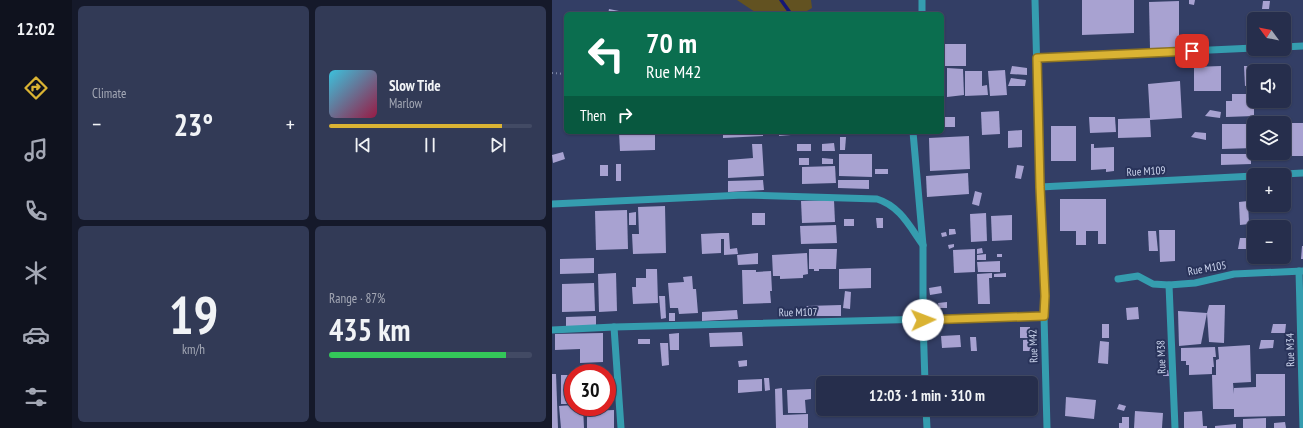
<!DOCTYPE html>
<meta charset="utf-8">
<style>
:root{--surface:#262e4c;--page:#323a56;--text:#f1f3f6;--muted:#a4a8b5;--line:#424a64;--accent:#dab333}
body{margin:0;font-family:"PT Sans Narrow",sans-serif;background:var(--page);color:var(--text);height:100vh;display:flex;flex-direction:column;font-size:15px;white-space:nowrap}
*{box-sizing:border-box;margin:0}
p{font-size:13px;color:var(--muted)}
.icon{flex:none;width:22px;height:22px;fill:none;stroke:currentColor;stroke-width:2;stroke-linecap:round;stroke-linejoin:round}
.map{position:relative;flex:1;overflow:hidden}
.panel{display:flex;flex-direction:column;gap:6px;padding:6px;background:#15192a;width:480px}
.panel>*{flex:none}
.guide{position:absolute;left:12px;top:12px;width:380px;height:122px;border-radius:6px;box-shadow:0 1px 3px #0004,0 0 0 1px var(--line);background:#0b6e4f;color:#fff;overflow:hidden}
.needle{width:26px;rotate:302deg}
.buttons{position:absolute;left:695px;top:12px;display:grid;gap:8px}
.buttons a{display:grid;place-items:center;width:44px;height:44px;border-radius:6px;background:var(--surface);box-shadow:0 1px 3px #0004,0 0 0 1px var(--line);font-size:20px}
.speed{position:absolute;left:12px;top:364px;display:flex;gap:8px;font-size:20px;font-weight:700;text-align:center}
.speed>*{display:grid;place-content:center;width:52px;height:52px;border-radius:50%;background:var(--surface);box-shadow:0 1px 3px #0004,0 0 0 1px var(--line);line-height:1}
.speed .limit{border:6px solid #d22;background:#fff;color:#111}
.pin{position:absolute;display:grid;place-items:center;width:34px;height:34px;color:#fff;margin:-17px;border-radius:8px;box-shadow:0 2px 6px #0006}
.me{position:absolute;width:44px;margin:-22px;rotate:88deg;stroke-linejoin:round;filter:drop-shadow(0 0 3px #0008)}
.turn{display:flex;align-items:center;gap:14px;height:84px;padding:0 16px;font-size:18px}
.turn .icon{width:52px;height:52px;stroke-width:2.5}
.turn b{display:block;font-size:28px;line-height:34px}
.then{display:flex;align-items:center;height:38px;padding:0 16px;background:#0003;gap:8px;font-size:15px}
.big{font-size:30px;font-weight:800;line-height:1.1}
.panel .widget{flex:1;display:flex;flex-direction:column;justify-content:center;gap:6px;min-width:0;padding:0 14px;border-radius:6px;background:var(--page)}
.panel .dial{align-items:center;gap:0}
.dial b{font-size:52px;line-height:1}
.song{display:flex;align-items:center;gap:12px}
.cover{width:48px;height:48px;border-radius:6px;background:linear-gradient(135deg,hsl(190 70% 55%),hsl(340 70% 35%))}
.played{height:4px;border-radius:2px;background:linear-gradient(90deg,var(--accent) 85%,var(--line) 85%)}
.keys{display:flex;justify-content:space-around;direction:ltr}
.heat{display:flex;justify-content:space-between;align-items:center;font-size:22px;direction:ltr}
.charge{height:6px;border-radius:3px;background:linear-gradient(90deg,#34c759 87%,var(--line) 0)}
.panel .tiles{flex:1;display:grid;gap:6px;grid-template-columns:repeat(2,1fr)}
.trip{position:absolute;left:264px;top:376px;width:222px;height:40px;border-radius:6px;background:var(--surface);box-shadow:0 1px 3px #0004,0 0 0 1px var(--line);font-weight:800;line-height:40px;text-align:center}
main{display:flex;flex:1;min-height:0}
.tab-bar{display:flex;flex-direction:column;width:72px;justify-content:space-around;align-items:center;background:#0f121e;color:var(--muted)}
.tab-bar .icon{width:28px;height:28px}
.tab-bar .current{color:var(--accent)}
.tab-bar b{font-size:18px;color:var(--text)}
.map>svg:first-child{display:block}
</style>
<main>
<nav class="tab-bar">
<b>12:02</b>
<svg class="icon current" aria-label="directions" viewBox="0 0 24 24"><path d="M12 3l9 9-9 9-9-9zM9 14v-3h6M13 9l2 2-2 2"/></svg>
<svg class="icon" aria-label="music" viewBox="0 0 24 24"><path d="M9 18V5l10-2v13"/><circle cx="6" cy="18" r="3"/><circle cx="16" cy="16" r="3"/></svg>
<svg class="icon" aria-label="phone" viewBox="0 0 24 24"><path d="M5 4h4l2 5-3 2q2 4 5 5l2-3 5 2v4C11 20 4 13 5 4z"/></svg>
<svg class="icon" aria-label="climate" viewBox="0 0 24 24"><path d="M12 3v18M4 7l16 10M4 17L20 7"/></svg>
<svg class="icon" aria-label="car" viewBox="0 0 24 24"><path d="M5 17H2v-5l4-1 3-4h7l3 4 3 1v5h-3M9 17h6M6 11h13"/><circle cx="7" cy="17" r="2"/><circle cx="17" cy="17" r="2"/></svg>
<svg class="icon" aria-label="filters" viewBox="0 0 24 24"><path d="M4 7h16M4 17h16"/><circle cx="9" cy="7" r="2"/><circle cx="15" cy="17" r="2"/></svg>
</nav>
<section class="panel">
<div class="tiles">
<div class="widget"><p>Climate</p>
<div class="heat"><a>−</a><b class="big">23°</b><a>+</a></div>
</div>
<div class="widget">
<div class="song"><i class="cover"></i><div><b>Slow Tide</b><p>Marlow</p></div></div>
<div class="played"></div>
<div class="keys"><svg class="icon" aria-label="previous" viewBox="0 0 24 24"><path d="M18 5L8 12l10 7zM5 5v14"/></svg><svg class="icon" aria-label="pause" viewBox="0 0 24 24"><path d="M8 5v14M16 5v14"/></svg><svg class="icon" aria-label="next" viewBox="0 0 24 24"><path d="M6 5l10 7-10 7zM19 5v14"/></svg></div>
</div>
<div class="widget dial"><b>19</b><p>km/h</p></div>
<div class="widget"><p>Range · 87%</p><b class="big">435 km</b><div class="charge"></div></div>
</div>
</section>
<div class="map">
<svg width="751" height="428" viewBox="0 0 751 428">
<rect width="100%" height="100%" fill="#333e65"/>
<path fill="#625221" d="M185,0H259L260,8L250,14H206Z"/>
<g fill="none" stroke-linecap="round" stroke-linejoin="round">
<path stroke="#151775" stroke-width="3.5" d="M229,0L239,14"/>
</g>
<g fill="#a8a2d1">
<path d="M530,0H582V33L530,35Z"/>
<path d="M637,0H643L642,5L637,4Z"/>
<path d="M627,1V49H598L597,2Z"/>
<path d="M711,1H718L717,9H710Z"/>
<path d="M57,9L72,12V14H56Z"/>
<path d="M392,44H414V66H393Z"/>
<path d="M460,66L475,68V75L458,74Z"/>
<path d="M669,66V91H642V67Z"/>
<path d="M692,66H701L702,85L693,86Z"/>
<path d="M395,68L411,69L412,95L395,97Z"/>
<path d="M453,70L455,95L438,96L436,71Z"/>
<path d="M413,71H430V86L435,85L436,95L413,96Z"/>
<path d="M459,78L474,80L473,86H456Z"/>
<path d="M628,81L630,118L598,120L599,137L566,138V119L598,118L596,84Z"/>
<path d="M680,94H702V116L674,117V101H680Z"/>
<path d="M658,110L669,112L668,118L653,116Z"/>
<path d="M447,111L448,134L430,135L429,112Z"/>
<rect x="390" y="117" width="13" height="10"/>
<path d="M537,117H563L564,132L538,133Z"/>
<rect x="740" y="123" width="11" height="33"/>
<path d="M670,124H702V148L670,149Z"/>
<rect x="499" y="126" width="25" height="35"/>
<path d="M470,130V147L456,148V131Z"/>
<path d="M67,132H103V150L68,151Z"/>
<path d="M189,132H211V136L171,138V133Z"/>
<path d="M227,132H239V135L227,136Z"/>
<path d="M643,132L654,133V140L639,137Z"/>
<path d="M417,136L418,169L378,171L377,138Z"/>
<path d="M288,137H294L293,150H288Z"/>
<path d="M282,143L283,151H270V144Z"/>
<path d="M200,144H210L212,176L176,178V160L201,158Z"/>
<rect x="245" y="144" width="14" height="7"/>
<path d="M539,144H542V148L562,147V171L554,172V169L539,170Z"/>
<path d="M11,152L13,159L1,163L0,155Z"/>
<path d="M287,154H320V177L287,176Z"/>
<path d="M669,154H699V164L669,165Z"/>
<rect x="247" y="158" width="10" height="7"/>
<path d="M270,158L281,159V164H270Z"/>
<rect x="64" y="164" width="5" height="17"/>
<rect x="48" y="165" width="8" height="11"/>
<path d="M465,165L472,166L469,179L463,178Z"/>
<path d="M283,166L284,183L250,184V167Z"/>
<rect x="323" y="169" width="13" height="5"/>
<path d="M416,173L417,194L375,197L374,176Z"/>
<path d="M211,180L212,190L176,192V181Z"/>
<path d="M286,180H317V189L286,188Z"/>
<path d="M423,191L430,193L427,206L420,204Z"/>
<path d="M508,199H554V244H546V231H534V245H524V231H508Z"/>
<path d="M282,200L283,222L250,223L249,201Z"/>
<path d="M696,201L697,224L688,225L687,202Z"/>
<path d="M113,206L114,253L81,254L80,234H87L86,207Z"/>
<path d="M75,210L76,249L44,250L43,211Z"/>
<path d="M84,212V225H77V213Z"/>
<rect x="200" y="213" width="13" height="12"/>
<path d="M434,213L435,241L419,242L418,214Z"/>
<path d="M460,215V240L440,241L439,216Z"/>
<path d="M324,218H331V228H325Z"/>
<rect x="292" y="219" width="10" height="7"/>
<path d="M284,225L285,243L249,244L248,226Z"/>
<path d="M397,229H403L404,234L397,235Z"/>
<path d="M607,230H623V261L608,262Z"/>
<path d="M596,231H604L606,251H597Z"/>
<path d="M394,232L395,236L390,237L389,233Z"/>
<path d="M169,233H177L178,249L185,248L186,254L172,255V239H169V253L150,254L149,234Z"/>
<path d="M688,238H701L700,249H686Z"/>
<path d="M402,244V247L397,249L396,245Z"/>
<path d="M750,246H751V259H749Z"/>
<path d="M430,248L431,253L425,254V249Z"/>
<path d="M257,249H285L284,269H267V271H262V269H257Z"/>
<path d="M423,249V272L402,273L401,250Z"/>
<path d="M206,253V264L186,265L185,255Z"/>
<path d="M255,253L256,274L251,275V278L228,279V276H221L220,255Z"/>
<path d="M434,254V260H425V255Z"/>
<rect x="445" y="254" width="5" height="3"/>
<path d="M42,258V273L8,274V259Z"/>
<path d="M448,261V272H426L425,262Z"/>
<path d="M319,268V288L287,289V269Z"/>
<path d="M94,269H105L106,303L81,304L80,287H84V278H94Z"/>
<path d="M190,270H204V272L219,271L220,291H218L219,303L191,304Z"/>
<path d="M64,273L65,311L47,312L46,274Z"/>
<path d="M440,273V278H437L438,304H426L425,274Z"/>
<path d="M454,273V277H442V274Z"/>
<path d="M140,276L141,289H144L146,313L127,314L126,308H118L116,283L132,282L131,277Z"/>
<path d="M42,283L43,311L10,312V284Z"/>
<path d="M389,286L390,293L378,295L377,288Z"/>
<path d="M293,291L299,292L298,309L291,308Z"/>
<path d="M107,296H113L114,318L109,319Z"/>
<path d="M395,302V308H387L386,303Z"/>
<path d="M289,305V316H254V306Z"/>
<path d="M657,305H673L672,343L657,342L655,313Z"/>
<path d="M586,307L587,319L575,320L574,308Z"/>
<path d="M185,310L186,319L150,321V312Z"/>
<path d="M626,311L655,313L649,344L627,346Z"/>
<rect x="117" y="313" width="6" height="8"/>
<path d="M44,316V326L14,327V317Z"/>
<rect x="550" y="324" width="7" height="14"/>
<path d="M721,324H734L733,333H719Z"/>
<rect x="468" y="327" width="10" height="11"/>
<path d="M190,332L191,346L158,347L157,333Z"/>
<path d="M51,333V362L28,363V349L3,350V334Z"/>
<path d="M127,333V350H118L117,334Z"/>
<path d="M408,335L409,347L390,348L389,336Z"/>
<path d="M418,337H424L425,351H419Z"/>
<rect x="86" y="339" width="12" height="5"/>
<path d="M484,339L485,351H471V340Z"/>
<path d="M709,340H722L721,348L707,349Z"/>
<path d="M548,341L557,342L556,364L546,363Z"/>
<path d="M108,343H116L117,365L110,366Z"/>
<path d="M698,345L699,382L681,383L682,394V388L704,387V374H733V416L682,417V409H661L660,375H673H664V360L667,359L666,347Z"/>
<path d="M663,347L664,357H661L662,367H660V374L637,375V365H634V361H629V348Z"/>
<path d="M195,360V366L187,367L186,361Z"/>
<path d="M616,370L617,376H611V371Z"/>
<path d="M0,374H4L6,428H0Z"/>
<rect x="9" y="375" width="12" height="29"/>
<path d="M212,378H217L218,390L213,391Z"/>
<path d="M210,379V391L186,393V380Z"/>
<path d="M230,388L231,415L256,414V428H224L223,389Z"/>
<path d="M259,389V399L253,400L254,413H236L235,390Z"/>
<path d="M514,397L544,400L542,419L513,416Z"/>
<path d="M567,404L574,406L572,411L565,409Z"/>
<path d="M21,405V407H31L32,428H9L7,406Z"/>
<path d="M323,409H336L337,415L324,416Z"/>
<path d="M62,410V428H35V411Z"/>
<path d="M583,411L611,413L610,428H582Z"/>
<path d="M650,411L651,426H655V428H632V412Z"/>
<path d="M570,417H577V428H567V423H570Z"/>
<path d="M714,418V428H691V419Z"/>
<path d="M733,422L734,428H722V423Z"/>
<path d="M684,424V428H663V426Z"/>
</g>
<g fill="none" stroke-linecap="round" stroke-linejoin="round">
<path stroke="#808aa9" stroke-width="2" stroke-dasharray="1 3" stroke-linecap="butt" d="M0,73L14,74"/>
<g stroke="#359daf" stroke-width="7">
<path d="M483,0L488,187L493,296L492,316L495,428"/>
<path d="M370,14V0"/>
<path d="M732,47L751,46"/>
<path d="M485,58L702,48"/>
<path d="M361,132L371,245V319L373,383"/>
<path d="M715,175L751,173"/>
<path d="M488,187L702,176"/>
<path d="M0,204L192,195L325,199C348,206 358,227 371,245"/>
<path d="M747,271L751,428"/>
<path d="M566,279L586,276L601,284L617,285L643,283L682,274L751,271"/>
<path d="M617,285L623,428"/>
<path d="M62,327L69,428"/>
<path d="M0,330L62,327L492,316"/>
<path d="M374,409L375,428"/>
</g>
</g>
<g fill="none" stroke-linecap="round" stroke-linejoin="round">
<defs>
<path id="route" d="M371,320L492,316L493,296L488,187L485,58L640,51"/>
</defs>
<use href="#route" stroke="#8e7421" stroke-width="10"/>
<use href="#route" stroke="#dab333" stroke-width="7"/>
</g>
<g text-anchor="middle" stroke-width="4" stroke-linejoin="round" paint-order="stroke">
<g font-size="11" fill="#cdd6ee" stroke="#29335a">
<text transform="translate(594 171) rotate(-3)" y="4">Rue M109</text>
<text transform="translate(655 268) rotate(-10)" y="4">Rue M105</text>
<text transform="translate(246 312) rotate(-1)" y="4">Rue M107</text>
<text transform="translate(481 346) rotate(-92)" y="4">Rue M42</text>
<text transform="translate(738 350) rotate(-91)" y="4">Rue M34</text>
<text transform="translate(609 357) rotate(-92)" y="4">Rue M38</text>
</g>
</g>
</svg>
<div class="buttons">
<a><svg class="needle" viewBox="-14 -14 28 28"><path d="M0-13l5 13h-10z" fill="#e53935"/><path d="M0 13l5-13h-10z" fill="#a4a8b5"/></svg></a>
<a><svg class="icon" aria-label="sound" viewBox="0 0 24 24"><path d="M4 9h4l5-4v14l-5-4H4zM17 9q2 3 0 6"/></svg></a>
<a><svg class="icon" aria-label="layers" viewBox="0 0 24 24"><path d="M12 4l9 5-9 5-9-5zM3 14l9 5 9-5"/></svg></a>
<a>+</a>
<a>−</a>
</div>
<div class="speed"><div class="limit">30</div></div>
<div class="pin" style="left:640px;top:51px;background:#d93025"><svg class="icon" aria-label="arrive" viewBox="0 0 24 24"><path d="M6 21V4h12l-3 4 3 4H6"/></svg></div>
<svg class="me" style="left:371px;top:320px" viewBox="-20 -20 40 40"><circle r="19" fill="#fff"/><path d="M0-13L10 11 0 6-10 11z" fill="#dab333"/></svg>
<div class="trip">12:03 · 1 min · 310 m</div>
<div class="guide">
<div class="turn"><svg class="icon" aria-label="left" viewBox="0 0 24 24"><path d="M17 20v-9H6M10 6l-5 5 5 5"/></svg><div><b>70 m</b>Rue M42</div></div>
<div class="then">Then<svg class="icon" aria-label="right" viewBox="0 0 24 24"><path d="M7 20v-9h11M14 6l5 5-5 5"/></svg></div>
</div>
</div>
</main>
